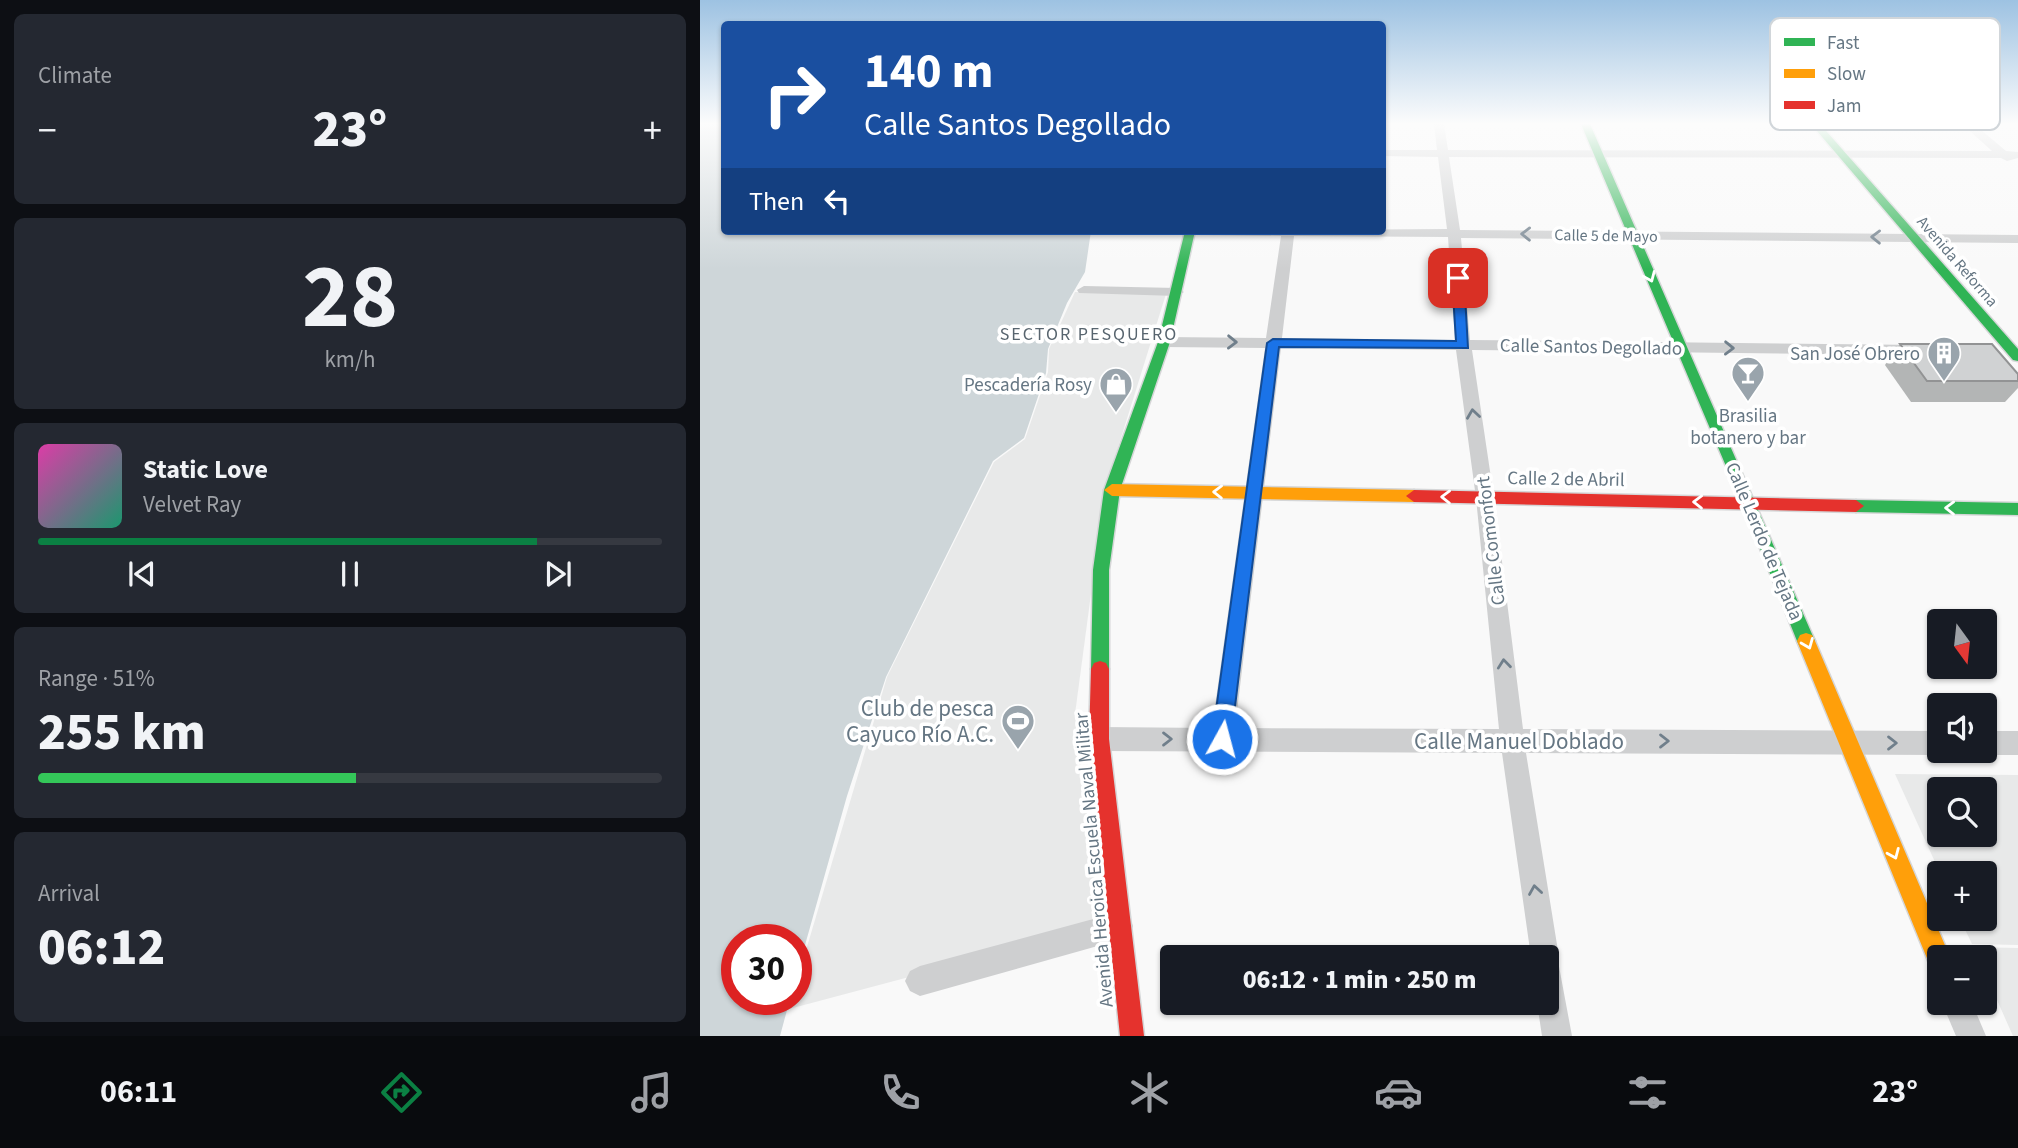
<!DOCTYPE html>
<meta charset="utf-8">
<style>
:root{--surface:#171b24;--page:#242831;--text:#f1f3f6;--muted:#9ea1a6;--line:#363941;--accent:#0b8043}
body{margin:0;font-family:"Source Sans 3",sans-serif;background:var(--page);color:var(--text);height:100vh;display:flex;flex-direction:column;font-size:26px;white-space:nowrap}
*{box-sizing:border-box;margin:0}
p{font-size:23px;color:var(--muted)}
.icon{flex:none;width:38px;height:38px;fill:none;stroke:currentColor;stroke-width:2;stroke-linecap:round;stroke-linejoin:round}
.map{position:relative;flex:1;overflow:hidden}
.panel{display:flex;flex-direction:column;gap:14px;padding:14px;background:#0d0f14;width:700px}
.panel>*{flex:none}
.banner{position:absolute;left:21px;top:21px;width:665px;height:214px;border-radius:7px;box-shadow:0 2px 5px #0004;background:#1a4fa0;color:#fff;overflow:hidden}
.needle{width:46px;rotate:165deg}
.buttons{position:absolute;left:1227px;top:609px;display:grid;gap:14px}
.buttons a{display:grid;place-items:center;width:70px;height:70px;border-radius:7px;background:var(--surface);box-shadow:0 2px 5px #0004;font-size:35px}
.speed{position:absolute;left:21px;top:924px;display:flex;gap:14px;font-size:35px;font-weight:700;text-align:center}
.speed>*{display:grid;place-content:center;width:91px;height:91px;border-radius:50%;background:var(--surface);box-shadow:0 2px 5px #0004;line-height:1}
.speed .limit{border:10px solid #d22;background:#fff;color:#111}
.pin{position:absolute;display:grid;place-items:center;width:60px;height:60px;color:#fff;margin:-30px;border-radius:14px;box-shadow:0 4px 10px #0006}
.me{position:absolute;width:77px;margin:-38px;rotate:7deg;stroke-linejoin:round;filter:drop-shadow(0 0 5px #0008)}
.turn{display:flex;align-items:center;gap:24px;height:147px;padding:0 28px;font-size:32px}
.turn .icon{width:91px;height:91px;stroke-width:2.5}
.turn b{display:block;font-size:49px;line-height:60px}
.then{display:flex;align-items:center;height:66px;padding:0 28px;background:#0003;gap:14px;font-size:26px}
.big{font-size:52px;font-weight:800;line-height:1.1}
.panel .card{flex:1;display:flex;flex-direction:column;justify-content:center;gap:10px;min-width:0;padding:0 24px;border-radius:10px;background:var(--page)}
.panel .dial{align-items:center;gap:0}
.dial b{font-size:91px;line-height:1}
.song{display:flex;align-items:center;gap:21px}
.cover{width:84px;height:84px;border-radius:10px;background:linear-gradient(135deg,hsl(320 70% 55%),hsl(160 70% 35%))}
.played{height:7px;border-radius:4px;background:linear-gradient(90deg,var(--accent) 80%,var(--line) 80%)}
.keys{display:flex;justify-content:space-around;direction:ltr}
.heat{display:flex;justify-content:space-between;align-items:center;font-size:38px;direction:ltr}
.charge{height:10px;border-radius:5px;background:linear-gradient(90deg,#34c759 51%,var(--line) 0)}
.trip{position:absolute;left:460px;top:945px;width:399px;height:70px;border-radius:7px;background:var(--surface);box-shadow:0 2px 5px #0004;font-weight:800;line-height:70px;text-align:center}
.tab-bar{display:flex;height:112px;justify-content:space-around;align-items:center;background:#090b0e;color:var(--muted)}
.tab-bar .icon{width:49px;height:49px}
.tab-bar .current{color:var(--accent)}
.tab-bar b{font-size:32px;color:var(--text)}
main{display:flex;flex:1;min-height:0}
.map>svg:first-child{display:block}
</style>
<main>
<section class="panel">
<div class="card"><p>Climate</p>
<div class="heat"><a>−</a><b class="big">23°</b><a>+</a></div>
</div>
<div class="card dial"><b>28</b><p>km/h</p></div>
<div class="card">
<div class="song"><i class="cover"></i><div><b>Static Love</b><p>Velvet Ray</p></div></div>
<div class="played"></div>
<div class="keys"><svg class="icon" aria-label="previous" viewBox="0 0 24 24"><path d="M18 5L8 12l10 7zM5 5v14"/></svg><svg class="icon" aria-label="pause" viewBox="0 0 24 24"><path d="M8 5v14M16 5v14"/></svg><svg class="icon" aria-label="next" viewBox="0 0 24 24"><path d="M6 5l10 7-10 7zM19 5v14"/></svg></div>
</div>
<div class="card"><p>Range · 51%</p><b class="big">255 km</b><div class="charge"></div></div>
<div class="card"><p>Arrival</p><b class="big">06:12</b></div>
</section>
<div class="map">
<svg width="1318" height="1036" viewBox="0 0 1318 1036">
<rect width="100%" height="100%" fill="#f9f9f9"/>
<g fill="#e8e9e9" fill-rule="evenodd">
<path d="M375,292L466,294L405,489L375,714L400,926L89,1009L92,999H96V984L187,677L294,462L325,439L348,372L349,349Z"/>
<path d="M1195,774L1318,775V945L1272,944L1260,919H1284V873H1240ZM1239,789H1284V835H1239Z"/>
<path d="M1273,947L1318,948V1036H1313L1285,973L1284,957H1278Z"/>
</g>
<path fill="#ced6d9" d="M0,124H24V231H391L385,272L367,303L348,349L346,373L324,438L293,461L186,677L147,796L96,977V940H37V999H90L80,1036H0Z"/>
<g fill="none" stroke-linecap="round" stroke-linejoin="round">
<defs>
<g id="fast">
<path d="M881,124H890L1115,641L1112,647L1106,649L1100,647L1097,641L1045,511Z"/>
<path d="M1111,124H1120L1318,349V361L1313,360Z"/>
<path d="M485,231H495L470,342L420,490L409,570V669L406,675L400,677L394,675L391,669L393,570L404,490L458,342Z"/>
<path d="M1156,500L1318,503V515L1156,512L1148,506Z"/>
</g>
<g id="slow">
<path d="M412,484L714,490L722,496L714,502L412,496L404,490Z"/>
<path d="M1106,633L1112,635L1115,641L1250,957H1239V972L1231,968L1097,641L1100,635Z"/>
</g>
<g id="jam">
<path d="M714,490L1156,500L1164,506L1156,512L714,502L706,496Z"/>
<path d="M400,661L406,663L409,669V739L444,1036H420L389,739L391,669L394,663Z"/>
</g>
</defs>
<use href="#fast" stroke="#d5d6d7" stroke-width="3"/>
<use href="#slow" stroke="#d5d6d7" stroke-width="3"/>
<use href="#jam" stroke="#d5d6d7" stroke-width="3"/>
<g fill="#cecfd0" fill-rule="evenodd">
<path d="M734,124H744L748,150L1292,151L1262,124H1274L1306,151L1318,152V158L1307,161L1301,158L749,157L760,230L1318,235V243L761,238L770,340L1222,345L1230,350L1222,355L772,350L794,498L823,729L1239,731V751H1248L1239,755L826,753L859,957L858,961L872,1036H842L837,1003H847V957H831L802,753L399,751L391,747L387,739L391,731L399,727L512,728L565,348L464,347L456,342L464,337L566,338L581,236L494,235L487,231L747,229L738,157L682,156V150H737ZM594,236L748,237L755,340L582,338ZM581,348L756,350L776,498L799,729L535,728Z"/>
<path d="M384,286L477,288L484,292L477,296L379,293L377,290Z"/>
<path d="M1284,731H1318V755H1284L1276,751H1284Z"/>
<path d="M419,912L429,916L433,926L429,936L419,940L220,996L210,991L205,981L210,971L220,966Z"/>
<path d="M1242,1003H1272L1286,1036H1256Z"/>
</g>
<use href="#fast" fill="#30b455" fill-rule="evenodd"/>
<use href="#slow" fill="#ff9f0a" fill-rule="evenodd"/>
<use href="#jam" fill="#e5322d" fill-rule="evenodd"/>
</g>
<path fill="#b3b5b5" d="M1200,344L1318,374V388L1305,402H1211L1185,365Z"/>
<path fill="#d0d2d3" stroke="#929394" stroke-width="2" d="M1200,344H1292L1318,374V381H1227Z"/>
<defs><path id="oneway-chevron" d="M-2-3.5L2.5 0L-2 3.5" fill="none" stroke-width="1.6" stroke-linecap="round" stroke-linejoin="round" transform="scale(1.75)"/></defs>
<g stroke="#707f8b">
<use href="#oneway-chevron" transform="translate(826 234) rotate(-179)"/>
<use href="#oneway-chevron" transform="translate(1176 237) rotate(-179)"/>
<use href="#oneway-chevron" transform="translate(532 342) rotate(1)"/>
<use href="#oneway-chevron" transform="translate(1029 348) rotate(1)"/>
<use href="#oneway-chevron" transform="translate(773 414) rotate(-98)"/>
<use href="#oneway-chevron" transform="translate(804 664) rotate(-96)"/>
<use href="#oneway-chevron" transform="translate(467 739)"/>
<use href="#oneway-chevron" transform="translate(964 741)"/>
<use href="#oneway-chevron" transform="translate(1192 743)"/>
<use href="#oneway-chevron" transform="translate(835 890) rotate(-99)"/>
</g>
<g stroke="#fff">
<use href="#oneway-chevron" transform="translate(950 277) rotate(67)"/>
<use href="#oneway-chevron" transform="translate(518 492) rotate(-179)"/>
<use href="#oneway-chevron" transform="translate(746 497) rotate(-179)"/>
<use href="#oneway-chevron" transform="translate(998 502) rotate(-179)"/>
<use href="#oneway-chevron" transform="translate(1250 508) rotate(-179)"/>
<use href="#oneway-chevron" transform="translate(1108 644) rotate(68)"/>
<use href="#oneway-chevron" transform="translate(1194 854) rotate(67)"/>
</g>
<linearGradient id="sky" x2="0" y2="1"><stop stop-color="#9dc2e2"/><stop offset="0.46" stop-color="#fcfcfc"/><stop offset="1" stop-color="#fcfcfc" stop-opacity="0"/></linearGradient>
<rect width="1318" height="269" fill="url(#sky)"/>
<path fill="#1a73e8" stroke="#114b97" stroke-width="2" d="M758,275L764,278L768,348L579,347L531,739L529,746L522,749L514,746L512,739L567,343L573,339L756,341L752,278Z"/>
<defs>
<symbol id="building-pin" viewBox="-11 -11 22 30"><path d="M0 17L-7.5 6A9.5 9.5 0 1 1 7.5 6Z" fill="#99a4ac" stroke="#fff"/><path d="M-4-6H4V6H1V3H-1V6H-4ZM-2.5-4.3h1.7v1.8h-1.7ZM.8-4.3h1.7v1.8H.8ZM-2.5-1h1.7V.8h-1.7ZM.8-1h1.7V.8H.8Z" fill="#fff"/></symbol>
<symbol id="bar-pin" viewBox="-11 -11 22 30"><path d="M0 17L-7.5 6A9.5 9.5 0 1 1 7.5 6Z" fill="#99a4ac" stroke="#fff"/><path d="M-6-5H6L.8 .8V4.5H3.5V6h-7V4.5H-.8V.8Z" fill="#fff"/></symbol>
<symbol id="shop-pin" viewBox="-11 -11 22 30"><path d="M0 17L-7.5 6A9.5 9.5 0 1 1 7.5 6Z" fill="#99a4ac" stroke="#fff"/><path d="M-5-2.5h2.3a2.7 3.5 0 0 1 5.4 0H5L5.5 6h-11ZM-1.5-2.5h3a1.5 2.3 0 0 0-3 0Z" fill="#fff"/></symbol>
<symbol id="stadium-pin" viewBox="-11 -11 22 30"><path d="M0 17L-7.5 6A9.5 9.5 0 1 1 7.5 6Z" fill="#99a4ac" stroke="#fff"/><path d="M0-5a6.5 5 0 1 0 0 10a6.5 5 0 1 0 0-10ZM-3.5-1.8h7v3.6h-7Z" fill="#fff"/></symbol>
</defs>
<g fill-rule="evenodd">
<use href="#building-pin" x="1225" y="334" width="38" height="52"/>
<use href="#bar-pin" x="1029" y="354" width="38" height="52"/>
<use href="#shop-pin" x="397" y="365" width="38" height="52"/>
<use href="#stadium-pin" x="299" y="702" width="38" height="52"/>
</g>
<g text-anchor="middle" stroke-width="7" stroke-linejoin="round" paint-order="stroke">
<g font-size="16" fill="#657683" stroke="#fff">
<text transform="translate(906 235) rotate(1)" y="6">Calle 5 de Mayo</text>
<text transform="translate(1258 261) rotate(49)" y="6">Avenida Reforma</text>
</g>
<g font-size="18" letter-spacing="2" fill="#57646e" stroke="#fff">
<text x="389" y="340">SECTOR PESQUERO</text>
</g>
<g font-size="19" fill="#657683" stroke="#fff">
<text transform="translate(891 346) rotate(1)" y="7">Calle Santos Degollado</text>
<text transform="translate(866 478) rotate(1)" y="7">Calle 2 de Abril</text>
<text transform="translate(790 541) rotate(-97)" y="7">Calle Comonfort</text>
<text transform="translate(1065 541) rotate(67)" y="7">Calle Lerdo de Tejada</text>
<text transform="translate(393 860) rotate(-95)" y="7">Avenida Heroica Escuela Naval Militar</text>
</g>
<g font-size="19" fill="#657683" stroke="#fff" text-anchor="end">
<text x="1220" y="360">San José Obrero</text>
<text x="392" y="391">Pescadería Rosy</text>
<text x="1048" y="422" text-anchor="middle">Brasilia<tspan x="1048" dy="22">botanero y bar</tspan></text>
</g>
<g font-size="23" fill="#657683" stroke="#fff" text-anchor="end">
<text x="294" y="716">Club de pesca<tspan x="294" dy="26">Cayuco Río A.C.</tspan></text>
</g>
<g font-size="23" fill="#657683" stroke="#fff">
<text x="819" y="749">Calle Manuel Doblado</text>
</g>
</g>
<rect x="1070" y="18" width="230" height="112" rx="10" fill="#fff" stroke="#d1d6da" stroke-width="2"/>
<rect x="1084" y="38" width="31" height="8" fill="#30b455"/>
<rect x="1084" y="69" width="31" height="9" fill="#ff9f0a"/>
<rect x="1084" y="101" width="31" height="8" fill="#e5322d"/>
<g font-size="19" fill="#657683">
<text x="1127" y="49">Fast</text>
<text x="1127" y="80">Slow</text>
<text x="1127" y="112">Jam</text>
</g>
</svg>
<div class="buttons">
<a><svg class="needle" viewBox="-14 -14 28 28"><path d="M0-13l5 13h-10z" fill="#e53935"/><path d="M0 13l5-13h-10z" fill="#9ea1a6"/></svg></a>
<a><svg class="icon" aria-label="sound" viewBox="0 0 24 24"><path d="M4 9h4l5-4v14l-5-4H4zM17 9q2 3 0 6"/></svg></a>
<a><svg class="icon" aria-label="search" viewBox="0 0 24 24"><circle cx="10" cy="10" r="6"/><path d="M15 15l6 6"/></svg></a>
<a>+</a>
<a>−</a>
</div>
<div class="speed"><div class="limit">30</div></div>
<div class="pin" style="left:758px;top:278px;background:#d93025"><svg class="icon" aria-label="arrive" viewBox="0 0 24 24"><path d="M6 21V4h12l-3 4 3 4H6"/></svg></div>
<svg class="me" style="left:522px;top:739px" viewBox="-20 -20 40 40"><circle r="17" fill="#1a73e8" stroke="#fff" stroke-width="3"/><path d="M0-11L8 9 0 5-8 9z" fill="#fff"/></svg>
<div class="trip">06:12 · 1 min · 250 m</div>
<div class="banner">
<div class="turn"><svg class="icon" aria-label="right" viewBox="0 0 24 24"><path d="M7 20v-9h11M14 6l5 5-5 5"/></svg><div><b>140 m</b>Calle Santos Degollado</div></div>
<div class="then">Then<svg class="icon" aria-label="left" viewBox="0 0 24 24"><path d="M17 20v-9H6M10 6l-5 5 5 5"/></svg></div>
</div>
</div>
</main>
<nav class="tab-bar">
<b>06:11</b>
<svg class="icon current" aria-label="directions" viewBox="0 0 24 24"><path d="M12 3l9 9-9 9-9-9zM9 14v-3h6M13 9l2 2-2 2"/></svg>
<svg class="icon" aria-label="music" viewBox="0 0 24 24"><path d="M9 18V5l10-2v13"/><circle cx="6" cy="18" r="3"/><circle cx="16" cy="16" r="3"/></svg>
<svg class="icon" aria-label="phone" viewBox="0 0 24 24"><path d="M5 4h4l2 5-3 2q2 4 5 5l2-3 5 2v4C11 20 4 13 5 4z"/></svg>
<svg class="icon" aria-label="climate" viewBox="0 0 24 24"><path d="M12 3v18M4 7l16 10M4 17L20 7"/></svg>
<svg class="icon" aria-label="car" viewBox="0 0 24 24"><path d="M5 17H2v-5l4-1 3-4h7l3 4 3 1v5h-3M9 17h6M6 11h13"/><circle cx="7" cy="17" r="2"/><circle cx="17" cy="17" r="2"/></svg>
<svg class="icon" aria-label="filters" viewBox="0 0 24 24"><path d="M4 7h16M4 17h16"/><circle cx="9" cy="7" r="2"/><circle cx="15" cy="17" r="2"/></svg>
<b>23°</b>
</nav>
